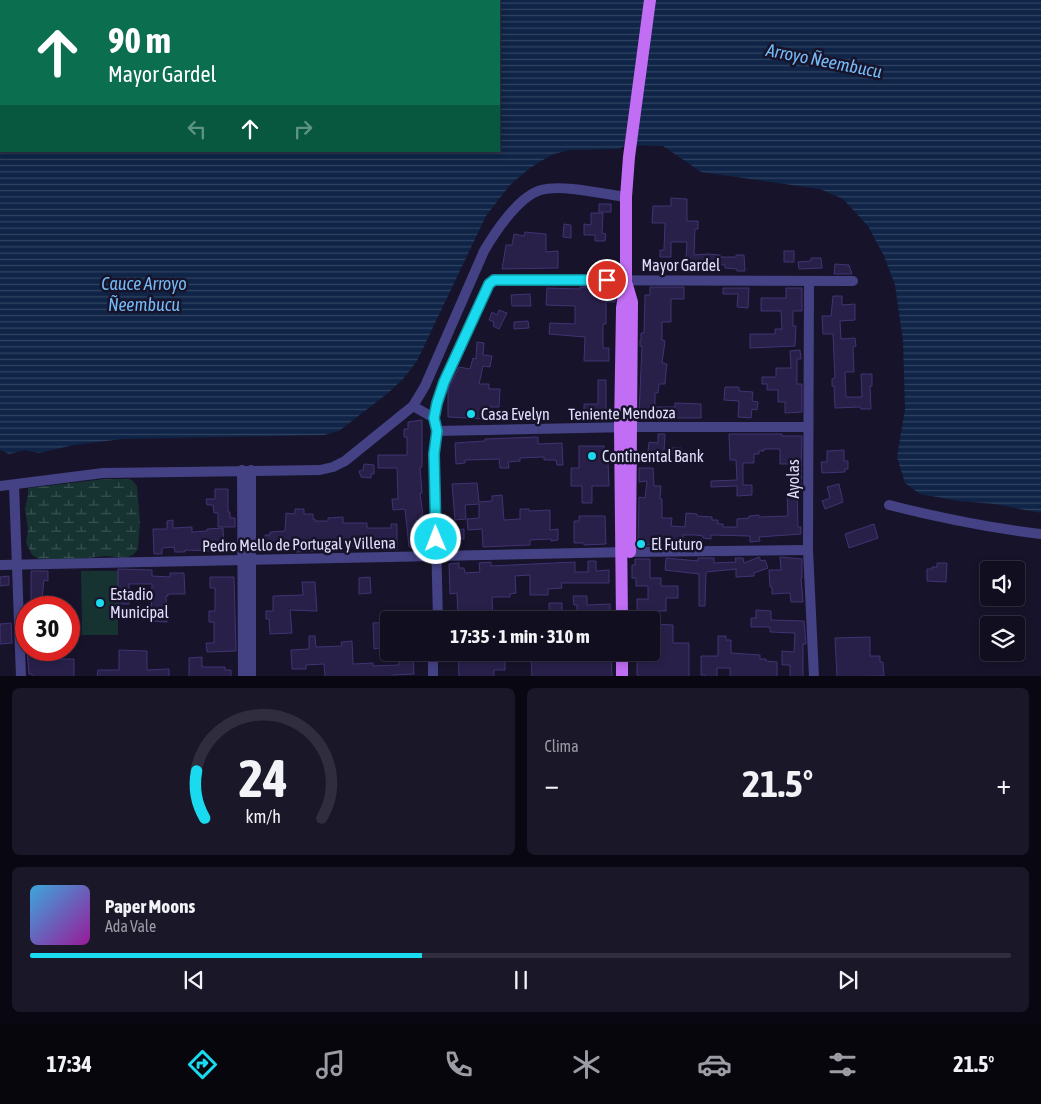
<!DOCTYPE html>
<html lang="es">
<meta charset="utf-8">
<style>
:root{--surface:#110e20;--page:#1a1729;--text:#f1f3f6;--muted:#9c9ca5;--line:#302e3e;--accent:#19daee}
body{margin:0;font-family:"Asap Condensed",sans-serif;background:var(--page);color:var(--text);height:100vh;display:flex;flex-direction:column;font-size:19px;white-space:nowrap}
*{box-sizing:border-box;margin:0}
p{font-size:16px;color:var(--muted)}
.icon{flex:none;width:28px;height:28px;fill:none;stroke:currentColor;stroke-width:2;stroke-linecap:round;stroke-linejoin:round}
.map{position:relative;height:676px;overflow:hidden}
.details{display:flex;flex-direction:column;gap:12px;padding:12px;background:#090812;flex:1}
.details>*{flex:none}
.top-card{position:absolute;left:0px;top:0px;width:500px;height:152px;box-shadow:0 2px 8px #0003,0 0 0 1px var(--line);background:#0b6e4f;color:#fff;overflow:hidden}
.tools{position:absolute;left:980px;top:561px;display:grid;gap:10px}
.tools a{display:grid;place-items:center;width:45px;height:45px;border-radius:5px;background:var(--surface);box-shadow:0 2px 8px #0003,0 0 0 1px var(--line);font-size:25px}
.speed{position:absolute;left:15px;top:596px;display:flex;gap:10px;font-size:25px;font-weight:700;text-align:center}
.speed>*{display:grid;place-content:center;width:65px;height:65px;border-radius:50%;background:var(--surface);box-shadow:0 2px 8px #0003,0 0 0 1px var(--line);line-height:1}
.speed .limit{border:8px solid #d22;background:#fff;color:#111}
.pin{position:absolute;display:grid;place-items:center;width:42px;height:42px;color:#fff;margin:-21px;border:2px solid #fff;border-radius:50%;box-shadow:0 1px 5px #0007}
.me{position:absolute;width:55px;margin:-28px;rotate:359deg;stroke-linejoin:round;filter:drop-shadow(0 0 4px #0008)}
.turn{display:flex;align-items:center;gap:18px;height:105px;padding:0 25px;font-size:22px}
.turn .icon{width:65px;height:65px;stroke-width:2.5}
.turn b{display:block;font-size:35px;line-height:42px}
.lanes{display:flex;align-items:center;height:48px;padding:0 25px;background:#0003;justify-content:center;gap:25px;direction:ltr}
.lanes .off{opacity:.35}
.big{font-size:38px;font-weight:700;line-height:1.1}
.details .widget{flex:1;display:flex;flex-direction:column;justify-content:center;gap:8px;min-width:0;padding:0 18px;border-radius:8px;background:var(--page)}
.details .dial{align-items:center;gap:0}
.dial svg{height:130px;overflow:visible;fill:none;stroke:var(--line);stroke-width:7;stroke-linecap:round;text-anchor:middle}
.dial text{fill:var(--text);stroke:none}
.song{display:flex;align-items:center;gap:15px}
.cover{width:60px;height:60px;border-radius:8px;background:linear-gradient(135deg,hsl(200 70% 55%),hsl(300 70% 35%))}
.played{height:5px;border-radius:2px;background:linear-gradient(90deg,var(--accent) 40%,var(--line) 40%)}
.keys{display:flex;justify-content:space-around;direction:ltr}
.heat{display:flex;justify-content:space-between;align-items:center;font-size:28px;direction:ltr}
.details .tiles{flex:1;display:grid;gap:12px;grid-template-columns:1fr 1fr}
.widget:last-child{grid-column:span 2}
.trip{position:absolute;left:380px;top:611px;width:280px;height:50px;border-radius:5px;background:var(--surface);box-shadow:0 2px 8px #0003,0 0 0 1px var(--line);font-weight:700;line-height:50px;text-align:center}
.tab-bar{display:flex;height:80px;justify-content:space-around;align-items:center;background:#07060d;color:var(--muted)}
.tab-bar .icon{width:35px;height:35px}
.tab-bar .active{color:var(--accent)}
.tab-bar b{font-size:22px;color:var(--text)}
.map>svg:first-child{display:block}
</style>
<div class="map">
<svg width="1041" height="677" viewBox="0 0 1041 677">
<defs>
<pattern id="wetland-marsh" width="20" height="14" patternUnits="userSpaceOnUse" patternTransform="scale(1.25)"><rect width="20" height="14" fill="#163332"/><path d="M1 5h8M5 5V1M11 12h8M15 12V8" fill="none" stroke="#385051"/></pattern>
<pattern id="water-rules" width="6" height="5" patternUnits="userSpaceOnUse" patternTransform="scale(1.25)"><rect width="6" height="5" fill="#0f2446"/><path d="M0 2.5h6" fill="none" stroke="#324362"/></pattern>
</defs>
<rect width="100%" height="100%" fill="#17132a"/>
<path fill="#163332" d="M81,571H118V635H82Z"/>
<path fill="url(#wetland-marsh)" d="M105,479H127L132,480L137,486L140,521L138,549L134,554L127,558L106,556L66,560L38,559L32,555L26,543L28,530L25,509L28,495V488Z"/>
<path fill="url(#water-rules)" d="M0,0L184,1H1V151H499V1H384L386,0H1041V513L994,504L959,501L920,494L905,483L897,457L905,409L903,341L895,285L884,256L868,226L843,199L820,189L701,172L663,146L627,145L618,149L569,150L551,155L530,168L510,185L486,216L417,361L404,378L388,393L339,431L324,435L122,439L74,445L39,453L25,450L9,454L0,450Z"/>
<g fill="#282049" stroke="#403473">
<path d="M671,198L687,199V221H698V229H695L694,255L708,254L720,255V257H736V255H744L745,271H737V269L725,268V265L708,264L707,269H693L692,272H685L687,242H671V257H660V250H664L665,223H652L653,206H671Z"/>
<rect x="599" y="204" width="12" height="8"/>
<path d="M591,213H603L602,233L606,234L605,241H595V235H584V224L591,225Z"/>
<path d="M564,224L571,225V238L563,237Z"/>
<path d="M525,232L546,234V252L558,251V268L502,269L506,245H512L514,234L524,236Z"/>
<rect x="784" y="251" width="10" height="11"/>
<path d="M811,258H821L822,268L799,269L798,262L811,261Z"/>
<path d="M835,264L849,265L852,274H834Z"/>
<path d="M580,287H607V296H615V302H606V324H603V348H609V361H584L585,337L549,334L550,323L575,324V306L546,305L547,288L580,289Z"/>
<path d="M650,287H684V299H671V322H662V340L665,341L662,363L667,364L666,372L665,384H659L658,393H655V407H675V403L701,404V418H675V414L639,415L642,346H640V340H641V333H644L645,295H650Z"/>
<path d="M723,288H749L748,308L737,307L738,294H723Z"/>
<path d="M786,288H802V311H793V326H796L795,346L750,348V334H775V329H782L781,311H761V298H786Z"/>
<path d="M530,294L531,306H512L511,295Z"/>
<path d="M833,296H842V305L855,304V320L840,321L841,339L855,338L856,346L853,347L854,372H845L846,397H862L861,374H872V386H870L871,409H861L860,407L835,408L834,386H832V379L835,378L833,334H823L822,316H831Z"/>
<path d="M499,310L507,313L499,329L493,326L494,322L489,320L492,312L497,315Z"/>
<path d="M528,321L529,328L514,329V322Z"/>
<path d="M477,342L484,343L483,355L492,356L490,367L483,366L479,384H489V389H500L499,407H488V419L448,417V391L450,385L459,367L470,369L473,358L476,359Z"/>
<path d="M800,350L801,359H797V384H802V412L785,413V402H778V390H767V384H762V377H776V368H791L790,351Z"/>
<path d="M598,380H606V415H584V404H598Z"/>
<path d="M725,387H739V391L753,392L752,401L758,402L757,410L752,409L751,418L738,417L739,401L724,400Z"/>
<path d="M422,420V467H420L422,493H420L423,516H420V521H416L417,535L421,534L422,546L409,547L405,509L393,510L392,499H398L397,468H378V455H407V437H404V429H408V422Z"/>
<path d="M658,434H665L664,452L648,451L649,442L658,443Z"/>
<path d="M729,434H782V436H802L801,486H795L794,464H780V449H764V451H759V454H754V463H743V485H752V495L737,496V486L711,487V481L737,480L736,460H730Z"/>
<path d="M538,437V444L562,443L563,465H557L556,460H544V457L520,458V461L508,462L509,468H500L499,459L465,460V463L456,464L455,443L485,441V439Z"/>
<path d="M579,446H604L603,462H608L609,486H592V503H582V486H571V468H579Z"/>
<path d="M667,448H681V456L667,455Z"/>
<path d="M844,450V461H848V469H845V472L822,473L821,462H827V451Z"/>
<path d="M364,464L374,465V474H371V478L361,477L359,471L363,470Z"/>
<path d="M639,468H653L654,486H661L660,499H662V518H672L671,526L685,527L686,513L697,514V516L712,517V520H718V524H723V527H737V519L749,518V516L759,515V517L788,516L787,494L797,493L798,527H801V534L759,537L760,541L750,542V536L711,535V539L703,538V536L696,535H683V544L638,545L639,497L645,498L647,481L639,482Z"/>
<path d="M477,483L479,502L492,501V496L502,495L504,520L520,519V509H529V511L550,510V530L558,529V540L551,541V539L530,540V545L483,547L482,529L468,530L467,519L479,518V504L465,505L466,519L455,520L452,484Z"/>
<path d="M839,484L843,502L825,509L822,501L830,498L827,487Z"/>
<path d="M215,489H228V512H230V518H235V527H218V513H214L213,505H207L206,499H215Z"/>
<path d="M295,509H304V514H313V519H315V521H328V518L343,517V523H367V528H391V524H397V550H382V541H367V543H360V545L350,546V543L343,542H322V551L296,552V545H271V542H265V535H270V532L285,531L286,513L295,514Z"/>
<path d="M579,516H605L606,544L584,545V543H574V521H579Z"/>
<path d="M173,520V528L192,527V532L207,531V529L223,528L224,547L211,548V551L185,550V552H175L174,547L162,548V554H154L153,529H167V521Z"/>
<path d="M874,524L878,538L849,548L845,534Z"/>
<path d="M464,529V539H455V530Z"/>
<path d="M759,557L761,561L765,560L768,568L754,573V576L736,577V569L706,572L705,606H699V574L665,570L666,558L698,561V558H714V563L736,562L735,558H743L744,563Z"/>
<path d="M780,557L802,559V578H801L803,602H791L790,593L772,594V587H770L769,570H781Z"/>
<path d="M635,559H650V578H661V586H678V598H666V611H654V620H642V617H637V599H648V586H636V578H632V565H635Z"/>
<path d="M588,561H596V571L609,570V583H561L562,588L548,589V595H530V575L515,576L516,593L510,594V597H492L493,620L458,619L457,593L450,594L449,564L459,563V568H464L465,573L480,572L479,563L491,562V566L575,562V572H588Z"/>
<path d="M937,563H947L946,582L927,581V569H932V567H937Z"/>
<path d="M118,569L152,570V576L170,577V573H184L185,594H168V596H166L167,622L151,621L152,584H129V604H118Z"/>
<path d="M31,571H48V581L44,580L41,608H31Z"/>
<path d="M9,576V585L0,586V577Z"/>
<path d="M210,577H234L236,651L207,652L206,643H214V622H209V611H215V588H210Z"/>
<path d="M370,577L371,593L359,594V578Z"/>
<path d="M302,582H315L317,611L290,610L292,633L270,634L269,619H266V611H273V596L303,595Z"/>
<path d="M573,596H587V605L610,604V616H605V620H577V605H574Z"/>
<path d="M549,603H562V613L549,614Z"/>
<path d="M756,610L771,611V620L804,621L806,644H803V677H790V665H782V651L794,652L795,633L770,632V627H751V618H756Z"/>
<path d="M389,622V636L381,637V648L374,649L373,623Z"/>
<path d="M11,623L12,643L0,644V624Z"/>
<path d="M651,624L673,625V643H689V677H638V675H637V654L651,655Z"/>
<path d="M309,636H315L316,647L342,646L341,642L352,641L353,664L373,663V666L399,665V652H413L414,674L394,675V677H325L324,664L306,665V669H292L291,650L309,649Z"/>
<path d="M718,636H726V640H731V653L760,655V659H766V661L777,662V677H730V668H717V677H705V675H701V656H718Z"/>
<path d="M870,637V656H880V662H883L884,676L837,677L835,638Z"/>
<path d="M27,650H45L46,659H74V677H32V674H29Z"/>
<path d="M119,650L147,651V670L169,669V677H97L98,670H119Z"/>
<path d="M505,652V670H494V677H459L458,654Z"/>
<path d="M539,652H611L612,677H532L531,658H539Z"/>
<path d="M202,657V667H225V670H231V677H189V658Z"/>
</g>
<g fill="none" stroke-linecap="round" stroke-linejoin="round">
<g stroke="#444285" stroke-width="10">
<path d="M809,281L808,550L814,677"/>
<path d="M413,406L434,418"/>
<path d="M437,431L631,427H808"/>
<path d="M242,470L243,677"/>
<path d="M251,470V677"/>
<path d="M14,485L21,677"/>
<path d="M0,486L103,473L320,470L333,467L345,461L413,406L425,386L484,251C495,232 519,196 541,190C562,184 604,194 626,197"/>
<path d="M889,505C940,518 989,528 1041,534"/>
<path d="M0,565L630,552L808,550"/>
<path d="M438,620L434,454L437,431L434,418L437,403L444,382L489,284L495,280L853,281"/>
<path d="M433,652V677"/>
</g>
<g stroke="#c16df4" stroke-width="12">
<path d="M627,285L632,302L630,552"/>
<path d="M622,620L620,428L622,308L626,280V197L629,157L650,0"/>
<path d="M622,652V677"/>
</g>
</g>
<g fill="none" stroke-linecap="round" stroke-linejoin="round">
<defs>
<path id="route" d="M436,539L434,454L437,431L434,418L437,403L444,382L489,284L494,280H607"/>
</defs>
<use href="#route" stroke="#108e9b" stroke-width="12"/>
<use href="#route" stroke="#19daee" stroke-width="9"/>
</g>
<g fill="#19daee" stroke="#17132a" stroke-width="2">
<circle cx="471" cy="414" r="5"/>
<circle cx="592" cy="456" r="5"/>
<circle cx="641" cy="544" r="5"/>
<circle cx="100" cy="603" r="5"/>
</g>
<g text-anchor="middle" stroke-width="5" stroke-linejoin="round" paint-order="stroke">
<g font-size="16" fill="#e1defd" stroke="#17132a">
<text x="681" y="271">Mayor Gardel</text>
<text transform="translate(622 413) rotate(-1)" y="6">Teniente Mendoza</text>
<text transform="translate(793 479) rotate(-90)" y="6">Ayolas</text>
<text transform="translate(299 544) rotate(-1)" y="6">Pedro Mello de Portugal y Villena</text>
</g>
<g font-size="16" fill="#e1defd" stroke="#17132a" text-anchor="start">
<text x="481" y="420">Casa Evelyn</text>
<text x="602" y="462">Continental Bank</text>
<text x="651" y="550">El Futuro</text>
<text x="110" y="600">Estadio<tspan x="110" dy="18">Municipal</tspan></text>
</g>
<g font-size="18" font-style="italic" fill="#74baf5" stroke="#17132a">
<text transform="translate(824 61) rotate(11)" y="6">Arroyo Ñeembucu</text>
<text x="144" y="290">Cauce Arroyo<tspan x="144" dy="21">Ñeembucu</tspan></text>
</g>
</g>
</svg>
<div class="tools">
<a><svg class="icon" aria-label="sound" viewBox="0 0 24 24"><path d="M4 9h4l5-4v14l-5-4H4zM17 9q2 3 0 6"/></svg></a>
<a><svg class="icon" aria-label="layers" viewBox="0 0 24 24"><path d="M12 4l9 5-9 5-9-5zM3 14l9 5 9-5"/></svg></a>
</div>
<div class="speed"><div class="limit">30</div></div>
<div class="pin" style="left:607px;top:280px;background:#d93025"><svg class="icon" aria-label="arrive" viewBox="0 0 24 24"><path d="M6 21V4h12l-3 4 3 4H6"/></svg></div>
<svg class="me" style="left:436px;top:539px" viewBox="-20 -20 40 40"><circle r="17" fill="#19daee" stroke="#fff" stroke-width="3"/><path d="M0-11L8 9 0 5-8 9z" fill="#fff"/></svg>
<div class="trip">17:35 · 1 min · 310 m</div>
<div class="top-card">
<div class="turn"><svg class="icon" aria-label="ahead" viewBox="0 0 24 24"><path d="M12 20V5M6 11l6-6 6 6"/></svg><div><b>90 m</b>Mayor Gardel</div></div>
<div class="lanes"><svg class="icon off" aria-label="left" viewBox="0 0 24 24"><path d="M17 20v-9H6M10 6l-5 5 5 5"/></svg><svg class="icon" aria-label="ahead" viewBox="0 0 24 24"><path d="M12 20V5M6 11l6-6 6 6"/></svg><svg class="icon off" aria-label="right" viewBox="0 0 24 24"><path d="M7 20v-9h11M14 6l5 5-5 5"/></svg></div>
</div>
</div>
<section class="details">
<div class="tiles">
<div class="widget dial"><svg viewBox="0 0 100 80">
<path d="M14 69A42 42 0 1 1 86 69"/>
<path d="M14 69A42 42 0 0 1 9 40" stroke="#19daee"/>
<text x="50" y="56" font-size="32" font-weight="700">24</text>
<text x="50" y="72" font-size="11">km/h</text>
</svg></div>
<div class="widget"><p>Clima</p>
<div class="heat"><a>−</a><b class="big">21.5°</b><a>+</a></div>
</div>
<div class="widget">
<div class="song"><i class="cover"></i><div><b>Paper Moons</b><p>Ada Vale</p></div></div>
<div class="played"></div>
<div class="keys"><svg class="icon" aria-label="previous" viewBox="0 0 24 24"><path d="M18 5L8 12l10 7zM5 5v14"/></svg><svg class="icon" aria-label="pause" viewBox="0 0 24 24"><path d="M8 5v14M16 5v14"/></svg><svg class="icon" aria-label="next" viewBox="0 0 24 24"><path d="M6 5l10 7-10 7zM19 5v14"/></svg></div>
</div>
</div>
</section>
<nav class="tab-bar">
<b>17:34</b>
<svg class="icon active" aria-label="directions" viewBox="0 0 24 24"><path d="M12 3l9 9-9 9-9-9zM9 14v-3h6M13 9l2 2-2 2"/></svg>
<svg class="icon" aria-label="music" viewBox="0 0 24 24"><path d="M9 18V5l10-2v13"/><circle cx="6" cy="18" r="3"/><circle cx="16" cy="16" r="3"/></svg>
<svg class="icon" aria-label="phone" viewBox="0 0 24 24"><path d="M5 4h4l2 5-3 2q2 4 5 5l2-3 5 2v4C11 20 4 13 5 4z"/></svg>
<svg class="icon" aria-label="climate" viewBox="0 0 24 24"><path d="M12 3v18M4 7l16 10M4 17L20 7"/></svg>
<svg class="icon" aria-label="car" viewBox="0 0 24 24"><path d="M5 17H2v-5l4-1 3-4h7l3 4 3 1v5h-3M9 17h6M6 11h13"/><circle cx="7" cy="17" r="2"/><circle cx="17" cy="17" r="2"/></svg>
<svg class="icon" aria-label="filters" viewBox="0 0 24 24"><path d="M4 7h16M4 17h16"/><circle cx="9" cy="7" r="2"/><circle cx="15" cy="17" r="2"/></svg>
<b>21.5°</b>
</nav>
